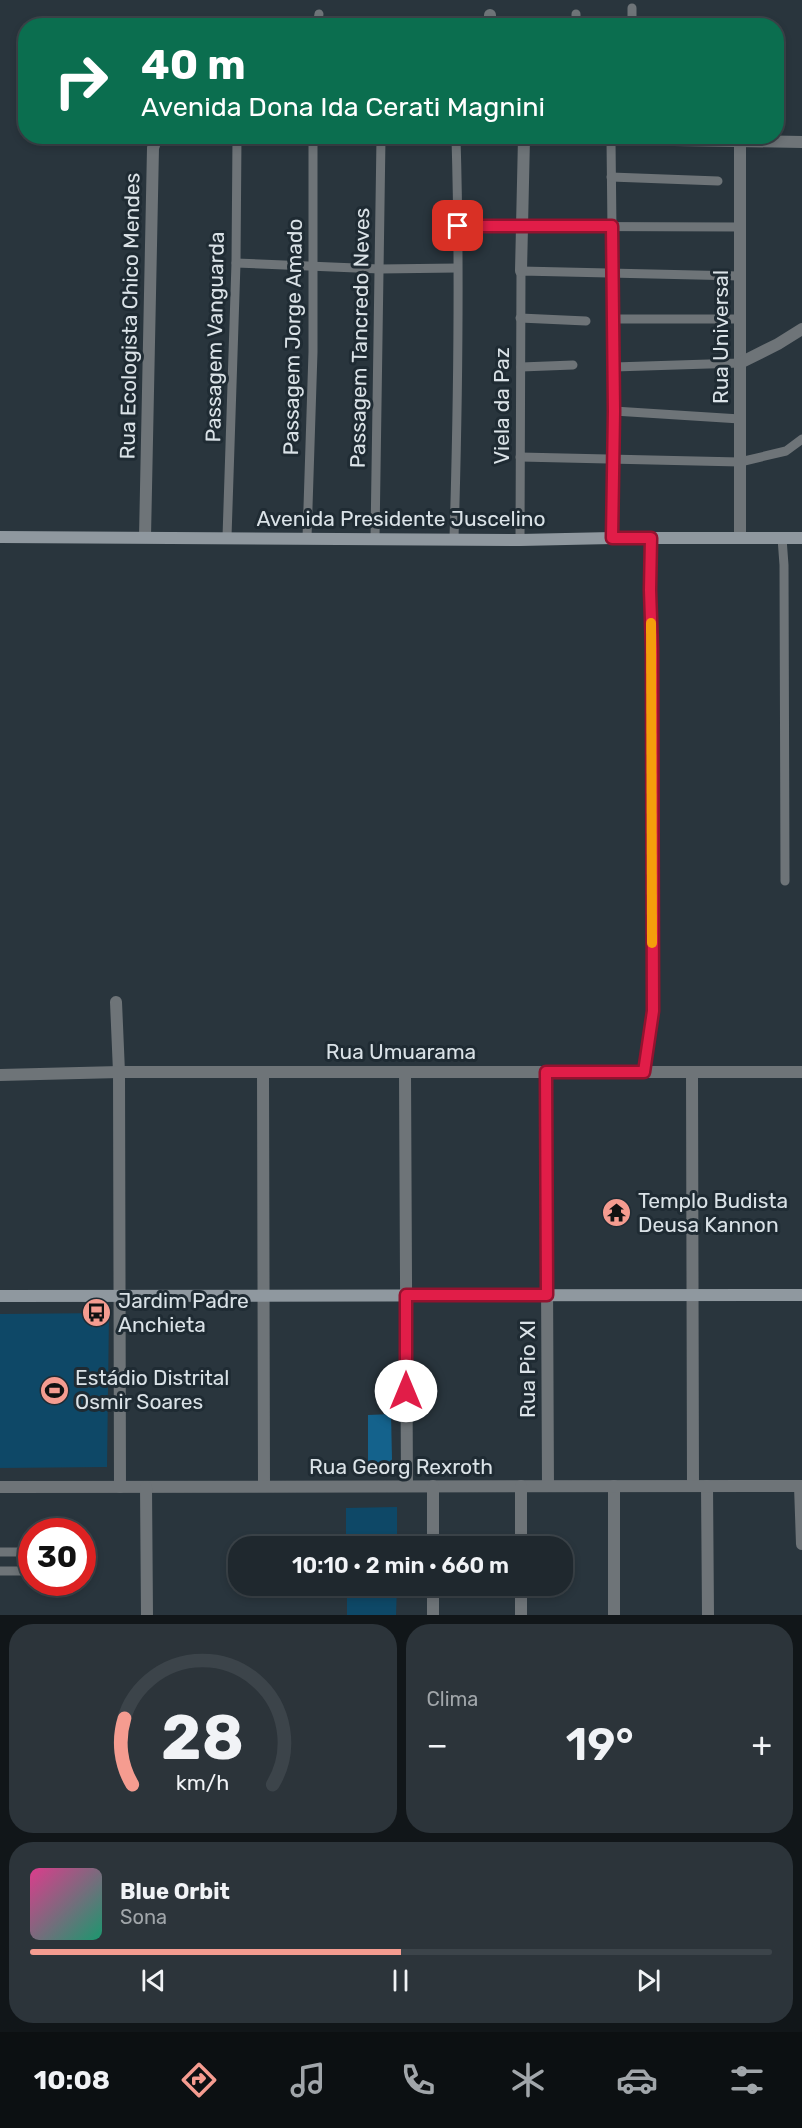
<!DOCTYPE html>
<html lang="pt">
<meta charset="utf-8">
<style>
:root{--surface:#1f282e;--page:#2c343a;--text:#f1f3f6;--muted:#a1a6aa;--line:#3c444a;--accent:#f59c90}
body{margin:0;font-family:Rubik,sans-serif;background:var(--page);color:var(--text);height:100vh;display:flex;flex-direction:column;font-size:22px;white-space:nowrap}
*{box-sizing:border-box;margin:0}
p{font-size:20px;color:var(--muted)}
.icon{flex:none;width:33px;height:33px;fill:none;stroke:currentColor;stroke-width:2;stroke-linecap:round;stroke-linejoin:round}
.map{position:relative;height:1615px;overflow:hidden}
.panel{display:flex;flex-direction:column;gap:9px;padding:9px;background:#111619;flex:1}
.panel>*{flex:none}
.banner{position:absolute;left:18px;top:18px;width:766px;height:126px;border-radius:24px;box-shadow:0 3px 9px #0003,0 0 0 2px var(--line);background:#0b6e4f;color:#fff;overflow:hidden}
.speed{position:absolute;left:18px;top:1518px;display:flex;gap:12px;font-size:30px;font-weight:700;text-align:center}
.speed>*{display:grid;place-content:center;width:78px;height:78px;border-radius:50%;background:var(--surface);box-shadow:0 3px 9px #0003,0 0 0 2px var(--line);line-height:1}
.speed .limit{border:9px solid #d22;background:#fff;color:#111}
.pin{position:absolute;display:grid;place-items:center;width:51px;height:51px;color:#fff;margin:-26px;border-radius:12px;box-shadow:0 3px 9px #0006}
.me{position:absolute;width:66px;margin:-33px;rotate:0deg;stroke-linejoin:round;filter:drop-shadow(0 0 4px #0008)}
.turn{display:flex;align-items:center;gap:21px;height:126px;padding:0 24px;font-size:27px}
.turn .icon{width:78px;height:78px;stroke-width:2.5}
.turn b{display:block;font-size:42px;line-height:51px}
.big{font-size:45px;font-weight:600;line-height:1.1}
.panel .tile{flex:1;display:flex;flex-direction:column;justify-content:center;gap:9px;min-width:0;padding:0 21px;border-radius:24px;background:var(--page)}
.panel .dial{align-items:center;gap:0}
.dial svg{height:156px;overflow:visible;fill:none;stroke:var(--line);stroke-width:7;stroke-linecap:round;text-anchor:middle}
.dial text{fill:var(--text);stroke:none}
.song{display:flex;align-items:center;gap:18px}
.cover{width:72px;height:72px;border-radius:9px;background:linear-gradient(135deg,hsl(330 70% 55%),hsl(160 70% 35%))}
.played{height:6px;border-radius:3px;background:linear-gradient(90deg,var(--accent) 50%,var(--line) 50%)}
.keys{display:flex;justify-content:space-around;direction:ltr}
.heat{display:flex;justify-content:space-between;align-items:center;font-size:33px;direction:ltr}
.panel .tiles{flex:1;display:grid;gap:9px;grid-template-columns:1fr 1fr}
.tile:last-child{grid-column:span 2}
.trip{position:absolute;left:228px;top:1536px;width:345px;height:60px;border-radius:24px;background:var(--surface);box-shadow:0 3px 9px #0003,0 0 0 2px var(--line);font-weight:600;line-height:60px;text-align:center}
.tab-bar{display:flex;height:96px;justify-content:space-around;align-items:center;background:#0c1012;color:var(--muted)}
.tab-bar .icon{width:42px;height:42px}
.tab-bar .current{color:var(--accent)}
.tab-bar b{font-size:27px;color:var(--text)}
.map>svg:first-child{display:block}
</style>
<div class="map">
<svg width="802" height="1615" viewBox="0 0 802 1615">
<rect width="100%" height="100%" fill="#29353d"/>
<g fill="#0e4867">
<path d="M109,1313L107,1467L0,1468V1314Z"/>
<path d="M397,1507V1546H346V1508Z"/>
<path d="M347,1586H397L396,1615H347Z"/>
</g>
<path fill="#14628c" d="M391,1414L392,1459L390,1465L386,1471L368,1474V1415Z"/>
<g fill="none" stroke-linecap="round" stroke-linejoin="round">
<g stroke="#6e7478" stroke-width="9">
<path d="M632,8V26"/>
<path d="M317,26L319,14"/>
<path d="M576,26V14"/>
<path d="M611,140L614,411L612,538"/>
<path d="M611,177L718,181"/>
<path d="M458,226L740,227"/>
<path d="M236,263L380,269L457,268"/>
<path d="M520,318L586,321"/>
<path d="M613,319H740"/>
<path d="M521,367L573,365"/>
<path d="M614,367L740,363"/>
<path d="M614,411L740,419"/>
<path d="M520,457L740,462L786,451L802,439"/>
<path d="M227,537L236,263L237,137"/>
<path d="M307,538L313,352V136"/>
<path d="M375,538L381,138"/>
<path d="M454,538C458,405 460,271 456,138"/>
<path d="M782,538L784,565L785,881"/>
<path d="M520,540L521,271L740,276"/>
<path d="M644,1072L653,1011L652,649L650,590L651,538"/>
<path d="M0,1552H32"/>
<path d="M0,1571H31"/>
</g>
<g stroke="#6e7478" stroke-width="12">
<path d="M490,26V15"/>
<path d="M740,136V538"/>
<path d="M521,271L524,138"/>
<path d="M740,363L778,344L802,329"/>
<path d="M145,537L153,148L155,142L158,139L237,137H487L802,142"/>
<path d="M116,1002L119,1072L120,1487"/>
<path d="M263,1072L264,1486"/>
<path d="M405,1072L407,1486"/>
<path d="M546,1072L548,1486"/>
<path d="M692,1072L693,1486"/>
<path d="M0,1075L119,1072H802"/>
<path d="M614,1486V1615"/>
<path d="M707,1486L708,1615"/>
<path d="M800,1486L802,1544"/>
<path d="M0,1487L802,1486"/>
<path d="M146,1487L147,1615"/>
<path d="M433,1546V1486"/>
<path d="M521,1546V1486"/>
<path d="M433,1615V1586"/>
<path d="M521,1615V1586"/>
</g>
<g stroke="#8f989f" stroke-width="12">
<path d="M0,537L520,540L612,538H802"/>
<path d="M0,1296L802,1295"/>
</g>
</g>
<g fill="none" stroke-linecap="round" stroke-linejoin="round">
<defs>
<path id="route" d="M406,1391V1295H547L546,1072H644L653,1011L652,649L650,590L651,538H612L614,411L612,226H458"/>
</defs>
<use href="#route" stroke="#92132f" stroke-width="15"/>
<use href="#route" stroke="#e11d48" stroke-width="10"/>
<path stroke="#f59e0b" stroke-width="10" d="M651,623L652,943"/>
</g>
<defs>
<symbol id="temple-disc" viewBox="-11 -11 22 22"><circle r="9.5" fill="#f59c90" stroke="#1f2b33"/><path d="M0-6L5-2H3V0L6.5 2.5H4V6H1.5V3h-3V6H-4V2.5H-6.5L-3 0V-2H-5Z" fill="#111"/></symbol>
<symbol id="bus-disc" viewBox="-11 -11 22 22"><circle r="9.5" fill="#f59c90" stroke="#1f2b33"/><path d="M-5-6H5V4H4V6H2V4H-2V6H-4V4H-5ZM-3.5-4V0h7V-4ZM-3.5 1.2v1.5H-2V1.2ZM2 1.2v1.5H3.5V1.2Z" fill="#111"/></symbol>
<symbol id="stadium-disc" viewBox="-11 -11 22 22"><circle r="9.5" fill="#f59c90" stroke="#1f2b33"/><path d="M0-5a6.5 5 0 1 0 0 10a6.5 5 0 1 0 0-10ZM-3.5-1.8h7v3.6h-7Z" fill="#111"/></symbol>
</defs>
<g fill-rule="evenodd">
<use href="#temple-disc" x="600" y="1196" width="33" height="33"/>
<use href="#bus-disc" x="80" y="1296" width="33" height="33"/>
<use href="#stadium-disc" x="38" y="1374" width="33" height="33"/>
</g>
<g text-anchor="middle" stroke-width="6" stroke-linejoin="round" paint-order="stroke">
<g font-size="21" fill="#dae2e7" stroke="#1f2b33">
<text transform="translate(130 316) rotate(-89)" y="7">Rua Ecologista Chico Mendes</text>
<text transform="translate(215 337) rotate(-89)" y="7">Passagem Vanguarda</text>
<text transform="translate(293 337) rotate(-89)" y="7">Passagem Jorge Amado</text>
<text transform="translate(721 337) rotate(-90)" y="7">Rua Universal</text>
<text transform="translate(360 338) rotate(-89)" y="7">Passagem Tancredo Neves</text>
<text transform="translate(502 406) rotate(-90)" y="7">Viela da Paz</text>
<text x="401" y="526">Avenida Presidente Juscelino</text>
<text x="401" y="1059">Rua Umuarama</text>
<text transform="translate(528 1369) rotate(-90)" y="7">Rua Pio XI</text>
<text x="401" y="1474">Rua Georg Rexroth</text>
</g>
<g font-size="21" fill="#dae2e7" stroke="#1f2b33" text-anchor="start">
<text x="638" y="1208">Templo Budista<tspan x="638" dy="24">Deusa Kannon</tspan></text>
<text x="118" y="1308">Jardim Padre<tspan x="118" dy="24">Anchieta</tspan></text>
<text x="75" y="1385">Estádio Distrital<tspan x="75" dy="24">Osmir Soares</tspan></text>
</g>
</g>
</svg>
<div class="speed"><div class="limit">30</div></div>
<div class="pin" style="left:458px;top:226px;background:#d93025"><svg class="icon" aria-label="arrive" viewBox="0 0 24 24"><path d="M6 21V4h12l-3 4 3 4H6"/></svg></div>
<svg class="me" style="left:406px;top:1391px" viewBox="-20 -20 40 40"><circle r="19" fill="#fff"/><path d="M0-13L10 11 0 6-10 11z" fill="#e11d48"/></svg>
<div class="trip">10:10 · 2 min · 660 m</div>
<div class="banner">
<div class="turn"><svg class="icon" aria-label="right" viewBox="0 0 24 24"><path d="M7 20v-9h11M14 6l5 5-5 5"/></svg><div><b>40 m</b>Avenida Dona Ida Cerati Magnini</div></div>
</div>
</div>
<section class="panel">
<div class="tiles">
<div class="tile dial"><svg viewBox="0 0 100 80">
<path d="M14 69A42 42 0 1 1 86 69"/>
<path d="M14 69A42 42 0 0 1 10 35" stroke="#f59c90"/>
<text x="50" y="56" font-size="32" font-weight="700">28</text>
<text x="50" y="72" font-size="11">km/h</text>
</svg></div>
<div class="tile"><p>Clima</p>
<div class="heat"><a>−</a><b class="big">19°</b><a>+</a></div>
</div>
<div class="tile">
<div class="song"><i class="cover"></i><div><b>Blue Orbit</b><p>Sona</p></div></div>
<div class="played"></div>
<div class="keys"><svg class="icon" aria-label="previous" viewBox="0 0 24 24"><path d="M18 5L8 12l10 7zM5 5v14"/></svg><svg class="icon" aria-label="pause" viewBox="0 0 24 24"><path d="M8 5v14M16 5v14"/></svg><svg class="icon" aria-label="next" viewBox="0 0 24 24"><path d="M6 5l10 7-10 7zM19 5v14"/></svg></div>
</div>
</div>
</section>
<nav class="tab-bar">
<b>10:08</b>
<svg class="icon current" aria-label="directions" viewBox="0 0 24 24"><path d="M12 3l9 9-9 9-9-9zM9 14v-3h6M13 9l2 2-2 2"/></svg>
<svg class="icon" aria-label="music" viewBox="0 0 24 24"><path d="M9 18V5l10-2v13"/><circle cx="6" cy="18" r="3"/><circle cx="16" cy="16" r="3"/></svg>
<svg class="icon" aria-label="phone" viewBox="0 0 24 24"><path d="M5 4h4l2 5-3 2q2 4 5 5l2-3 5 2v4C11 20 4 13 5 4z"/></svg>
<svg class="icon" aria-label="climate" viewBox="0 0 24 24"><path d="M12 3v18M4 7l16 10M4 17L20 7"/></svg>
<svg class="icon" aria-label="car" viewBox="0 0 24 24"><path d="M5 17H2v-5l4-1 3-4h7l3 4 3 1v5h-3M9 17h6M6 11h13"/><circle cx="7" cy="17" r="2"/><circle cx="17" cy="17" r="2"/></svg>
<svg class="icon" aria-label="filters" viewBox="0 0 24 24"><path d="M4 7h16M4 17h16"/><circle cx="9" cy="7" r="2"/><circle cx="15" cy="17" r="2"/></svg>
</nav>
